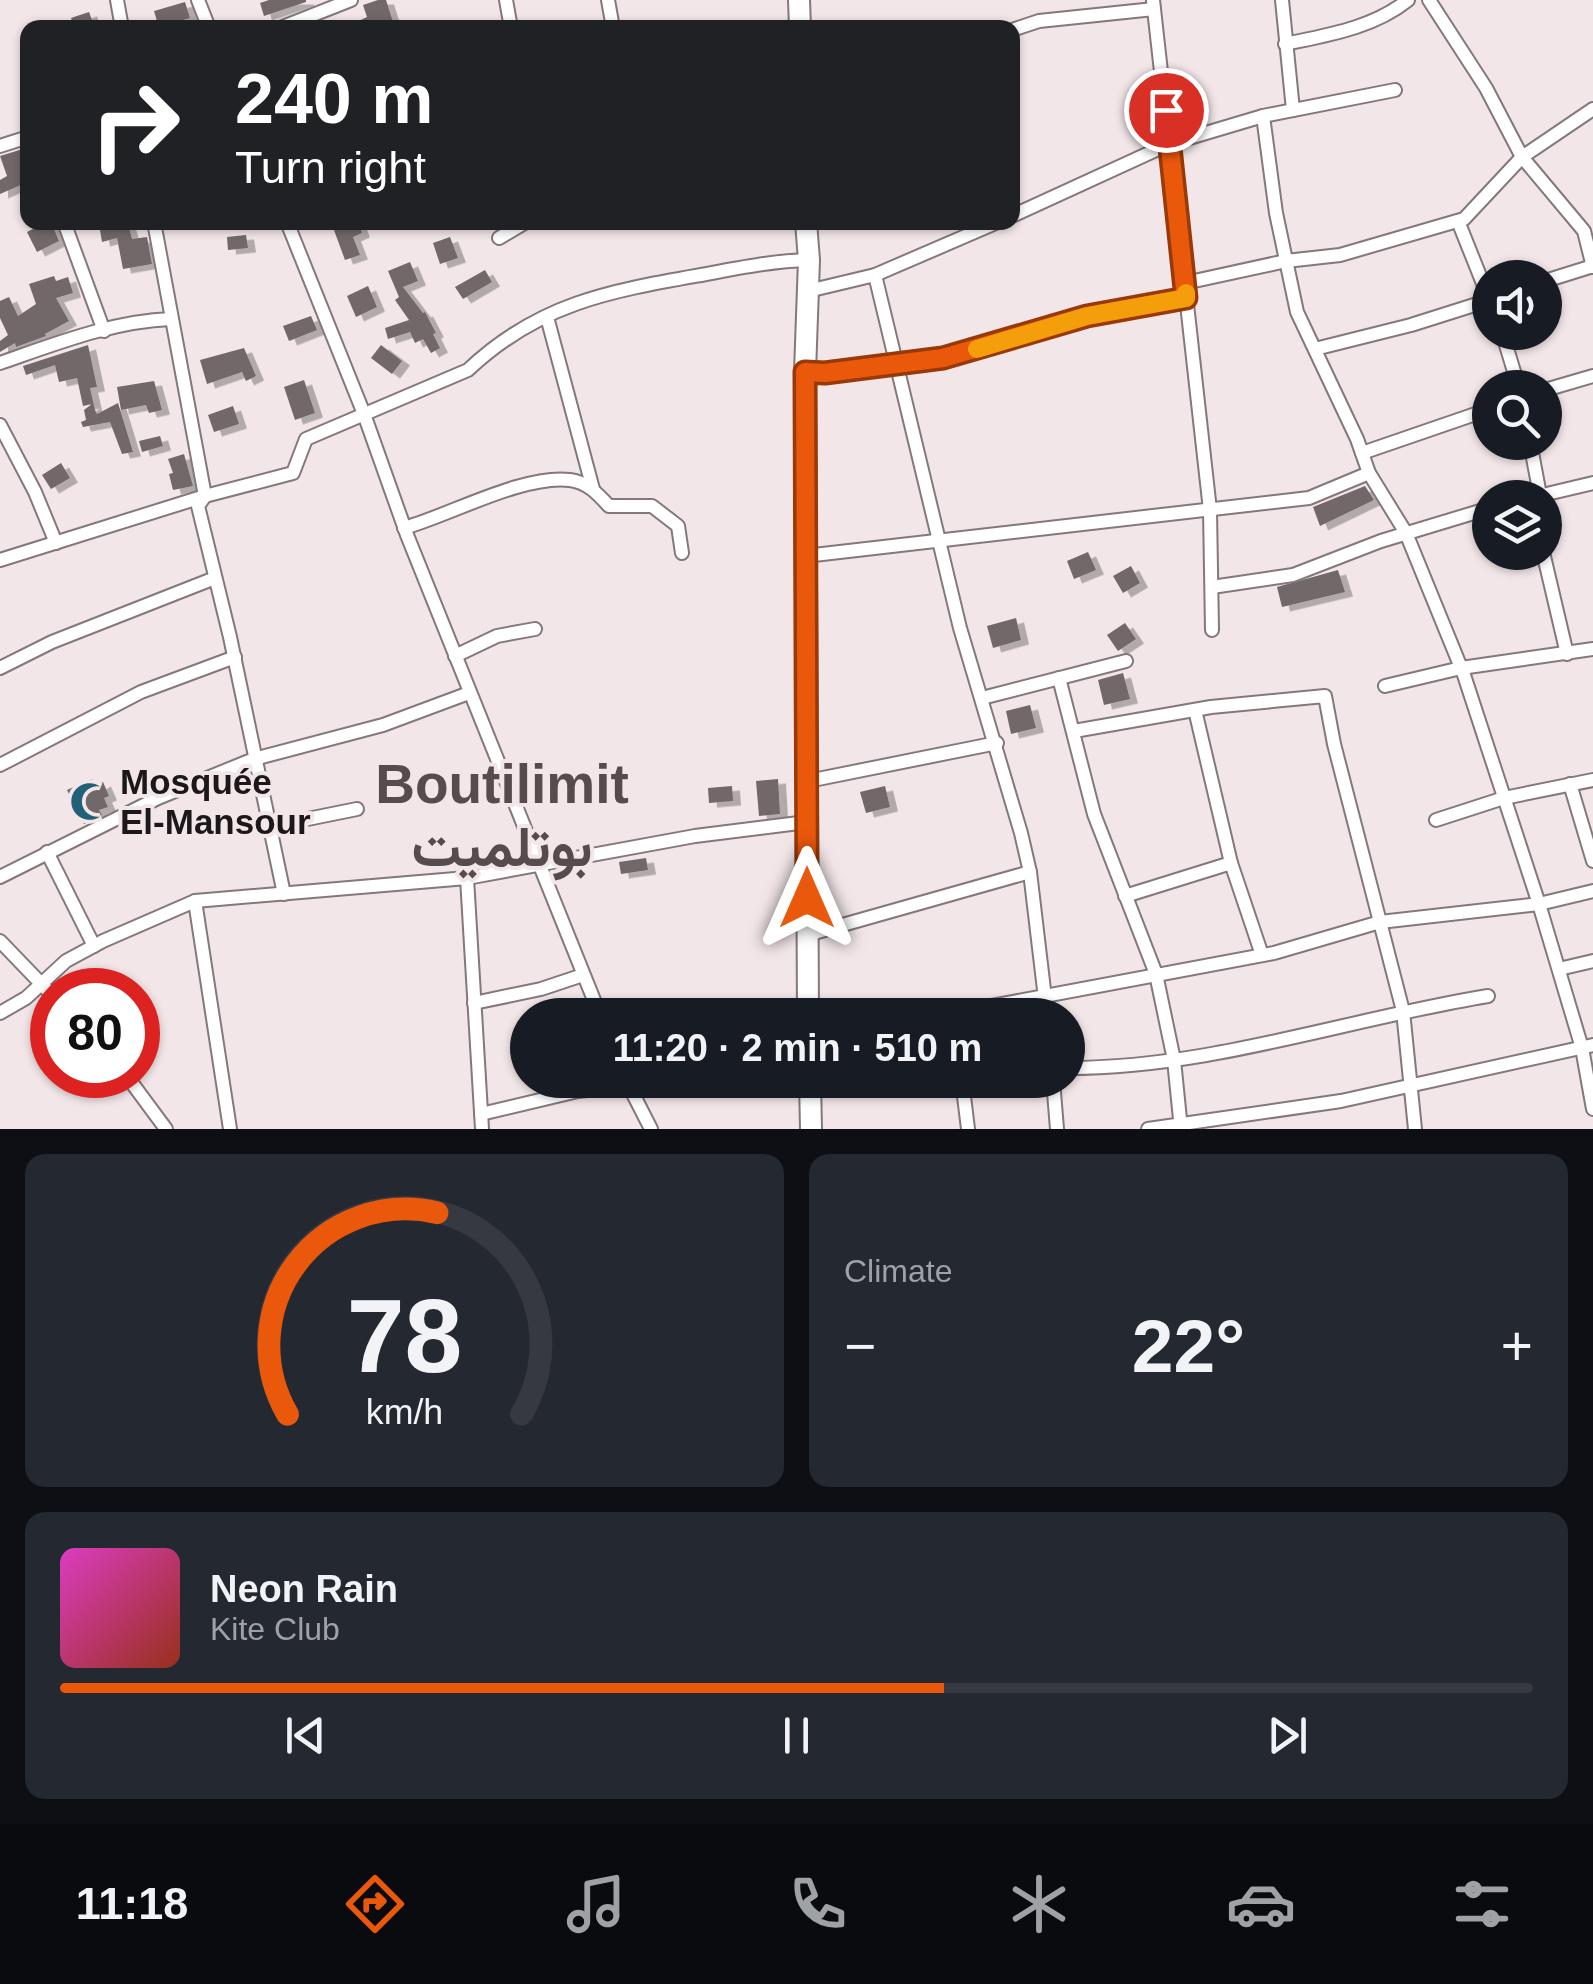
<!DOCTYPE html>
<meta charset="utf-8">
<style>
:root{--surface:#171b24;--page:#242831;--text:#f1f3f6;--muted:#9ea1a6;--line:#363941;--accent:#ea580c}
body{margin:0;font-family:Arial,Vazirmatn,sans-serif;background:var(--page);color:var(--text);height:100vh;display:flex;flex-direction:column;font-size:38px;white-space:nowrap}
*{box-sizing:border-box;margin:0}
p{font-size:32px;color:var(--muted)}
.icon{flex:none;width:55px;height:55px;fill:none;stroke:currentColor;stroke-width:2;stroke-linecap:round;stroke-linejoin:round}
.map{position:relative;height:1129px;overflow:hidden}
.details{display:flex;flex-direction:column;gap:25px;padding:25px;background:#0d0f14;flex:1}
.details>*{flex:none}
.banner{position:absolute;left:20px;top:20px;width:1000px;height:210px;border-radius:20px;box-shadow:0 2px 8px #0004;background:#202124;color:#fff;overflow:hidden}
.fabs{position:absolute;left:1472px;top:260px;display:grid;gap:20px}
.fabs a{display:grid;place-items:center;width:90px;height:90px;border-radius:50%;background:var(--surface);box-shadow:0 2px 8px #0004;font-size:50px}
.speed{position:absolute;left:30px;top:968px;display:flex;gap:20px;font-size:50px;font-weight:700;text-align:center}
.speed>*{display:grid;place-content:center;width:130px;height:130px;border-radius:50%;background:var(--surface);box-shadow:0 2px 8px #0004;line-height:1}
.speed .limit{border:15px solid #d22;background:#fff;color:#111}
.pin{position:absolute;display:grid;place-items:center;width:85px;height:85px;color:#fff;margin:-42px;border:5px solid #fff;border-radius:50%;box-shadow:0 2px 10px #0007}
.me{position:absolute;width:110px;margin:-55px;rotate:0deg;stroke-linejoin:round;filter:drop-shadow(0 0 8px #0008)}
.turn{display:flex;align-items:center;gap:35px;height:210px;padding:0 50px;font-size:45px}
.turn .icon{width:130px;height:130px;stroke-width:2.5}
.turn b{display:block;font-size:70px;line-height:85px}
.big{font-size:75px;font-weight:700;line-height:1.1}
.details .tile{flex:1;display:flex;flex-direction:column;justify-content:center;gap:15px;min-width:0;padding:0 35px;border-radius:20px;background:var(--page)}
.details .dial{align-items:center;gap:0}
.dial svg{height:260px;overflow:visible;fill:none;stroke:var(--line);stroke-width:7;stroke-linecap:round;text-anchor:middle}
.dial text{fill:var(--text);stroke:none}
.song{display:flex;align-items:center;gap:30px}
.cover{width:120px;height:120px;border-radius:15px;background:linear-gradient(135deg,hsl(310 70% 55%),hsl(10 70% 35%))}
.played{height:10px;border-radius:5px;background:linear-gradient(90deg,var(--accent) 60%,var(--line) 60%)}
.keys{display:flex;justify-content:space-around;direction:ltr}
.heat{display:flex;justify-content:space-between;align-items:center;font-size:55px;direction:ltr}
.details .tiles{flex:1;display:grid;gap:25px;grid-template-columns:1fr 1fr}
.tile:last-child{grid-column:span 2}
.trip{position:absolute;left:510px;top:998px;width:575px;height:100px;border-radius:50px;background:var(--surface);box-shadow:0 2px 8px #0004;font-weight:700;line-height:100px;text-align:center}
.tab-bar{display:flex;height:160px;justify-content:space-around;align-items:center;background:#090b0e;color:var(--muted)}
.tab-bar .icon{width:70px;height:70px}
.tab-bar .current{color:var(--accent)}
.tab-bar b{font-size:45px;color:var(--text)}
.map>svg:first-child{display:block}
</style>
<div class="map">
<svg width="1593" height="1129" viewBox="0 0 1593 1129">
<defs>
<filter id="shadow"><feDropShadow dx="8" dy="4.5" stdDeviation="0" flood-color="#0004"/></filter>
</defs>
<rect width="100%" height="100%" fill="#f2e6e8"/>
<g fill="#726769" filter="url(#shadow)">
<path d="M269,0H306V2L264,16L260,3Z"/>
<path d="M378,0H386L395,28H344L367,17L363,5Z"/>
<path d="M185,2L190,18L169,24L170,28H159L154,11Z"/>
<path d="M89,12L93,23L74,28L71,18Z"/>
<path d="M23,149L28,162V182L0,194V180L7,176L0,156Z"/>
<path d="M46,222H51L59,241L37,252L27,232Z"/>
<path d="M331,222H358L362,233L353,237L360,255L345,260Z"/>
<path d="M128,224L132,239L147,237L152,264L123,269L117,238L102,242L100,230Z"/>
<path d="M246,235L248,248L228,250L227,237Z"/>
<path d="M450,237L458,258L440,264L433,243Z"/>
<path d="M410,262L418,281L403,287L423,313L425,312L436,333L433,334L440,348L431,353L423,339L415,343L410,332L388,339L385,328L409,320L395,300L399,297L388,271Z"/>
<path d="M485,270L492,282L463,299L455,287Z"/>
<path d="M54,276L56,281L68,277L73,293L56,298L69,321L45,334L46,336L16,347L15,343L0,352V341L8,335L0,318V301L9,297L18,316L36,304L29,284Z"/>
<path d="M368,286L377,307L356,317L347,296Z"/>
<path d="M311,316L317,330L289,341L283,326Z"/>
<path d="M88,345L97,387L90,388L95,410L97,414L118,403L133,452L122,454L110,422L83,427L81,422L86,420L84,410L92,404L83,406L77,378L59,382L55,365L26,375L23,366Z"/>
<path d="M381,345L402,361L392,374L371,358Z"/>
<path d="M244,348L256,376L246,381L242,372L207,384L200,360Z"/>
<path d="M304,380L315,413L295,420L284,387Z"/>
<path d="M154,381L162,410L149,413L146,405L121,410L117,387Z"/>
<path d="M233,406L239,424L214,432L208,415Z"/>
<path d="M160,436L163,446L142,452L139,441Z"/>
<path d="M184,454L193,486L173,490L169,474L173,473L168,459Z"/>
<path d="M61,463L70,478L51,489L42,475Z"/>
<path d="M1365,486L1374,500L1320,526L1313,507Z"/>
<path d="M1088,552L1096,570L1074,579L1067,561Z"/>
<path d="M1131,566L1140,583L1123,593L1113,576Z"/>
<path d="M1338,570L1345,592L1282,607L1277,587Z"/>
<path d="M1016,618L1021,640L993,648L987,626Z"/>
<path d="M1125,623L1136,639L1118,651L1107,635Z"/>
<path d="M1123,673L1130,699L1104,705L1098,680Z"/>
<path d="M1030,705L1036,728L1011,734L1006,711Z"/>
<path d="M92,779L96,786L103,782L109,796L104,798L108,807L99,810L102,815L84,824L67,790Z"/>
<path d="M778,779L780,814L759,816L756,781Z"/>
<path d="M732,786L733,801L709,803L708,788Z"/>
<path d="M885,786L890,807L866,813L860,792Z"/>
<path d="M646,858L648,870L621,874L619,862Z"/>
</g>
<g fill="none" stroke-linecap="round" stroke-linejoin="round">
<defs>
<g id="minor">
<path d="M117,0L122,28"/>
<path d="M198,0L209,28"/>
<path d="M506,0L511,28"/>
<path d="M608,0L613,28"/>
<path d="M1153,0L1210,510L1212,630"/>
<path d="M1282,0L1293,110"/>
<path d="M1429,0L1486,88L1522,157L1584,231L1593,267"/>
<path d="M280,28L351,0"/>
<path d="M1012,30L1039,21L1154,9"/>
<path d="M1285,44C1328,35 1373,28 1408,0"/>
<path d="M1263,116L1276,213L1297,312L1357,439L1369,473L1406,533L1464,675L1539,904L1582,1048L1593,1109"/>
<path d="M0,146L28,137"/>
<path d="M1012,216L1169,144L1263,116L1395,90"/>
<path d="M1458,221L1490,301"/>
<path d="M64,222L104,331"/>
<path d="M154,222L205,496L198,506L230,637L284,894"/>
<path d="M287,222L364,414L407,535L600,1015"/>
<path d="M499,238L526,222"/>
<path d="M875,275L960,628L1021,833L1030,872L1047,1015"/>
<path d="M1545,281L1593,266"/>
<path d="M1185,283L1286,261L1340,255L1464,219L1522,157L1593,109"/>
<path d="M808,291L875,275L998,222"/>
<path d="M547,317L593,489"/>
<path d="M1502,332L1519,388"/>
<path d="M1315,349L1411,325L1490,300"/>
<path d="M0,363C55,344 113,321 171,319"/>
<path d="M805,372L825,373L943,358L1087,315L1186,298"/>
<path d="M1545,390L1593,376"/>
<path d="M0,425L35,492L56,543"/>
<path d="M1530,442L1540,495"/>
<path d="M1362,453L1490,409"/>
<path d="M1530,498L1593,483"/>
<path d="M404,528C450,515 524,474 570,480C587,482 598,494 609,506H652L678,526L682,553"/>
<path d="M1543,552L1567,654"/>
<path d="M805,556L1309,498L1369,473"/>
<path d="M0,560L205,496L293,473L306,439L468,370C539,303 610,291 701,275C738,268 772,261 809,260"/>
<path d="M1212,587L1293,575L1381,541L1490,508"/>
<path d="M455,656L497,636L535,629"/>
<path d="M0,668L52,642L215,578"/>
<path d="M1059,678L1094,814L1156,974L1174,1060L1181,1129"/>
<path d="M1385,686L1461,668L1593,649"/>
<path d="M982,698L1126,661"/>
<path d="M1195,710L1231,863L1262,955"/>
<path d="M1074,731L1211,707L1325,696L1334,744L1403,1011L1415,1129"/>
<path d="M0,765L141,692L235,657"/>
<path d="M808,781L997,743"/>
<path d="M1570,784L1593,861"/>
<path d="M1436,820L1504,798L1593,780"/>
<path d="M268,827L357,809"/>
<path d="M47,852L94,946"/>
<path d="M0,877L158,798L254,759L383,725L469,693"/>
<path d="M467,878L482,1129"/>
<path d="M1125,896L1231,863"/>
<path d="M195,901L230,1129"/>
<path d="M807,935L1030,872"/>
<path d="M0,941L52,995"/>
<path d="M1559,969L1593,961"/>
<path d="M474,1003L541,989L583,975"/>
<path d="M0,1013L26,998L66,961L103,941L195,901L467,878L695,836L807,822"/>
<path d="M926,1015L954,1013L1274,953L1380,922L1539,904L1593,891"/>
<path d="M1068,1068C1211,1068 1347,1019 1488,996"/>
<path d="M126,1075L166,1129"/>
<path d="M962,1080L968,1129"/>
<path d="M1053,1080L1057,1129"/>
<path d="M627,1082L651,1129"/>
<path d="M481,1114L578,1091L678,1080"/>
<path d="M1148,1129L1341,1101L1593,1045"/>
</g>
<g id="trunk">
<path d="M799,0L800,28"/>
<path d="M806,222L809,260L805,372L808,1015"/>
<path d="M810,1080L811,1129"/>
</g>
</defs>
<use href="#minor" stroke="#83787b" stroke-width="16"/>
<use href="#trunk" stroke="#83787b" stroke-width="24"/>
<use href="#minor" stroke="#fff" stroke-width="12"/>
<use href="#trunk" stroke="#fff" stroke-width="20"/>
</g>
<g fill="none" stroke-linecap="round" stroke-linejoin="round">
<defs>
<path id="route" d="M807,898L805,372L825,373L943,358L1087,316L1186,298L1166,110"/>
</defs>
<use href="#route" stroke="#983908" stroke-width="25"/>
<use href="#route" stroke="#ea580c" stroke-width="18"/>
<path stroke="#f59e0b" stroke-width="18" d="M977,349L1087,316L1186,298V293"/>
</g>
<defs>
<symbol id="mosque-bare" viewBox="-9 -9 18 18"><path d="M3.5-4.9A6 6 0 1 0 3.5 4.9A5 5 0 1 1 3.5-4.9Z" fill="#226077" stroke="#f2e6e8" stroke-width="2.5" paint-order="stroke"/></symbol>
</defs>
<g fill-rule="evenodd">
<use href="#mosque-bare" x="62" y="774" width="55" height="55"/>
</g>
<g text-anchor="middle" stroke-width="8" stroke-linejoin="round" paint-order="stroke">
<g font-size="35" font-weight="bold" fill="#1c1819" stroke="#f2e6e8" text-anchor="start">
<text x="120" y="794">Mosquée<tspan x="120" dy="40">El-Mansour</tspan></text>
</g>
<g font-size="55" font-weight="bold" fill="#564c4e" stroke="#f2e6e8">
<text x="502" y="803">Boutilimit<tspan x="502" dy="63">بوتلميت</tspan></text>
</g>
</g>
</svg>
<div class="fabs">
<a><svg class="icon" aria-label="sound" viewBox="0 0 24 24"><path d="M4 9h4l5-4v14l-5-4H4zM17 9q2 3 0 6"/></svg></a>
<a><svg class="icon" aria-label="search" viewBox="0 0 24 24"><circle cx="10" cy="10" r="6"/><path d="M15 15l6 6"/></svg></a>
<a><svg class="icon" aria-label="layers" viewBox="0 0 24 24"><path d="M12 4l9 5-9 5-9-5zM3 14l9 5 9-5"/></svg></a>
</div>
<div class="speed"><div class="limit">80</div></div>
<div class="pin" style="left:1166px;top:110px;background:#d93025"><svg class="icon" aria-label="arrive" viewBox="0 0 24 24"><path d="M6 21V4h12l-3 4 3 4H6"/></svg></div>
<svg class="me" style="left:807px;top:898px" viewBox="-20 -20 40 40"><path d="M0-17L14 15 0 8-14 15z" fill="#ea580c" stroke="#fff" stroke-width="4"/></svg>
<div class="trip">11:20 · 2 min · 510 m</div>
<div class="banner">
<div class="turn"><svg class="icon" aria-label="right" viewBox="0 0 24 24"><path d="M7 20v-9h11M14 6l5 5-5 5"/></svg><div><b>240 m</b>Turn right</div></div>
</div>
</div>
<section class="details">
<div class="tiles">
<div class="tile dial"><svg viewBox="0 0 100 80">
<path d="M14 69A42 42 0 1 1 86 69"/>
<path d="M14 69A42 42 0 0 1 60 7" stroke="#ea580c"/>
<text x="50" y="56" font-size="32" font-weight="700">78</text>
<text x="50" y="72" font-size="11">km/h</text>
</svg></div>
<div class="tile"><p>Climate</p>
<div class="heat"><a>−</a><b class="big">22°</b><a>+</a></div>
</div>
<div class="tile">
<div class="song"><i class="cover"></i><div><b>Neon Rain</b><p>Kite Club</p></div></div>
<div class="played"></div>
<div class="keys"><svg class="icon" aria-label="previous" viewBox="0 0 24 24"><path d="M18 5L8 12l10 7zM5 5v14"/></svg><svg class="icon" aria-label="pause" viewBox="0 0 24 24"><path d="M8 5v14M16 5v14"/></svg><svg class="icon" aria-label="next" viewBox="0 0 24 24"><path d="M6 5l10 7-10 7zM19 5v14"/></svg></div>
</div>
</div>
</section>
<nav class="tab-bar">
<b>11:18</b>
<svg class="icon current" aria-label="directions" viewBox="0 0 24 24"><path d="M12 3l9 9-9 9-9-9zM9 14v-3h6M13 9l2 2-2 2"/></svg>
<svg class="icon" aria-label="music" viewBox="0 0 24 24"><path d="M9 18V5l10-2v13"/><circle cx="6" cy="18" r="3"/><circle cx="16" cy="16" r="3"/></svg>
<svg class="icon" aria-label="phone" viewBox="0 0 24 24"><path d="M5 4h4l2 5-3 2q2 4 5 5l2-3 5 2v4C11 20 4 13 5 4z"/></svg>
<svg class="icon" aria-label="climate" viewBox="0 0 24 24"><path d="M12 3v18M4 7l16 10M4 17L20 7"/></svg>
<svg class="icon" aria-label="car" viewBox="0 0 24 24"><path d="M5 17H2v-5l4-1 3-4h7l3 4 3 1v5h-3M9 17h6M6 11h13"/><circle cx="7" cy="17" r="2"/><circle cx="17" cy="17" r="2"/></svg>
<svg class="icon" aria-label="filters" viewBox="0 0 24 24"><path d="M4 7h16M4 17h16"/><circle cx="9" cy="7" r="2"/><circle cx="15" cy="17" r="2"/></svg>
</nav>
